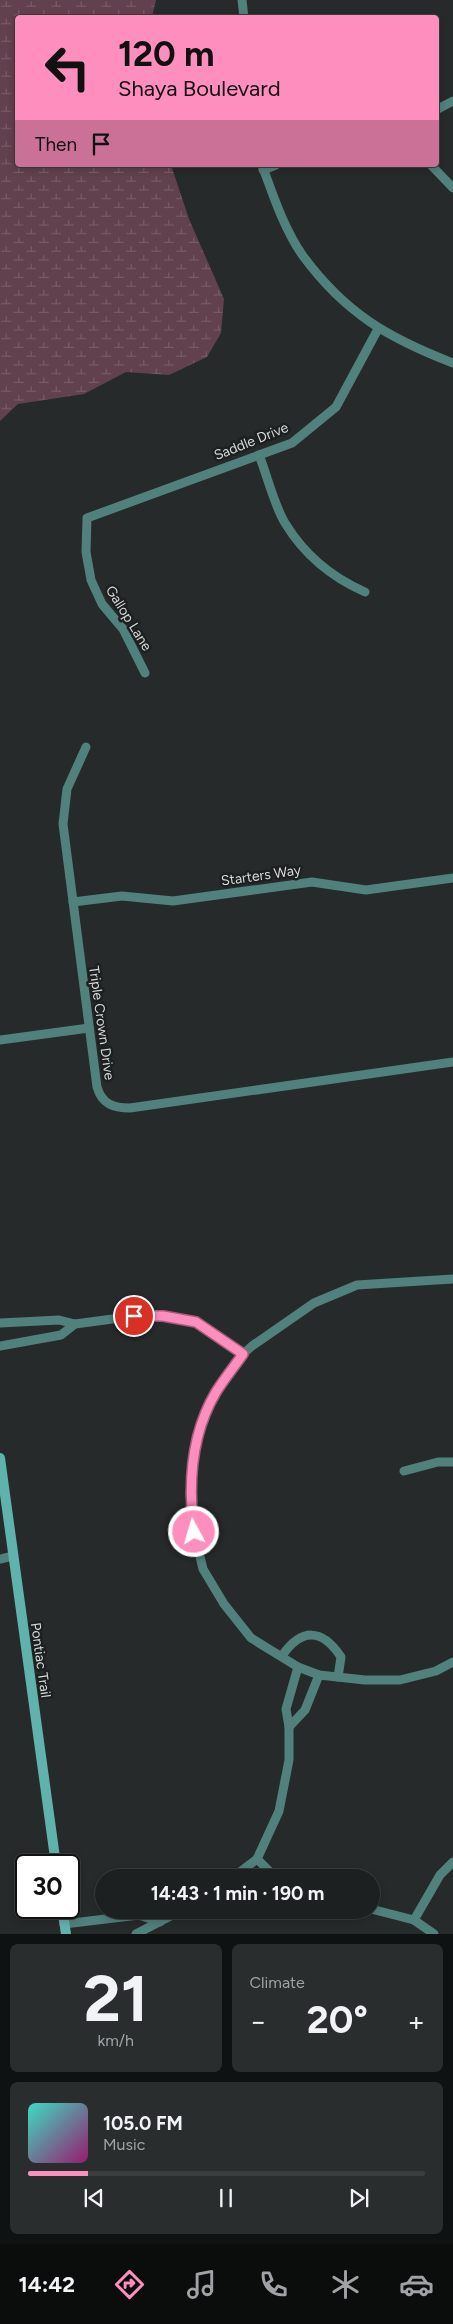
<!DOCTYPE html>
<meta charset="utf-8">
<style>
:root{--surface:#1c2020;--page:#292d2d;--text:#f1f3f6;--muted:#a0a3a5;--line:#3a3e3e;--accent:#fe8ebd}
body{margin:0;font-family:Figtree,sans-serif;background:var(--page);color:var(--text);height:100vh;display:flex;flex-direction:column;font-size:19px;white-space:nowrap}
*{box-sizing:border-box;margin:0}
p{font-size:16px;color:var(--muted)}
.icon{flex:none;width:28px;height:28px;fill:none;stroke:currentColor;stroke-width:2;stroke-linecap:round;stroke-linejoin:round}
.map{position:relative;height:1934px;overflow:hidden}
.drawer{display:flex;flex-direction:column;gap:10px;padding:10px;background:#0f1212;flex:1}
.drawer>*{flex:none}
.guide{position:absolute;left:15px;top:15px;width:424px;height:152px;border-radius:5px;box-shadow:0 2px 8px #0003,0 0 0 1px var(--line);background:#fe8ebd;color:#111;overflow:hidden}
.speed{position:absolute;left:15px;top:1854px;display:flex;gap:10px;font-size:25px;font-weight:700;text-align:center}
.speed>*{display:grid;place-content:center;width:65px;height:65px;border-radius:50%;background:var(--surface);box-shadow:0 2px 8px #0003,0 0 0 1px var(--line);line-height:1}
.speed .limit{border:2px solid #111;border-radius:8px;background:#fff;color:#111}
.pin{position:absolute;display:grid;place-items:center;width:42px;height:42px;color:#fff;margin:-21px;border:2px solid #fff;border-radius:50%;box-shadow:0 1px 5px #0007}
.me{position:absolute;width:55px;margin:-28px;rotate:354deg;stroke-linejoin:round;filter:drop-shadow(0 0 4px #0008)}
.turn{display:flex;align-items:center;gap:18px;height:105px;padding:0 20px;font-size:22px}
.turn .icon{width:65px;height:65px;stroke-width:2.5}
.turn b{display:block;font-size:35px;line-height:42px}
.then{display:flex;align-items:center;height:48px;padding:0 20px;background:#0003;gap:10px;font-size:19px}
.big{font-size:38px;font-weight:700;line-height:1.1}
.drawer .card{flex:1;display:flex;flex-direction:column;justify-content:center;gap:8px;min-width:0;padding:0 18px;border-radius:8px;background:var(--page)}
.drawer .dial{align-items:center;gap:0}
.dial b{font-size:65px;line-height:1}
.song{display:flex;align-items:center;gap:15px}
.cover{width:60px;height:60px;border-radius:8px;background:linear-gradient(135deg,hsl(170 70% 55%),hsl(320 70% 35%))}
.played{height:5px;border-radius:2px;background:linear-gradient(90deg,var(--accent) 15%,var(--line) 15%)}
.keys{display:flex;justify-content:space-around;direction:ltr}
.heat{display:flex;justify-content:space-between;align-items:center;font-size:28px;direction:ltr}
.drawer .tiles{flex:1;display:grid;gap:10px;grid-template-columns:1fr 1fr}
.card:last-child{grid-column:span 2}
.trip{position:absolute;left:95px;top:1869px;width:285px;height:50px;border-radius:25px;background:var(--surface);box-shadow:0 2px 8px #0003,0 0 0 1px var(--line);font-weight:700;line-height:50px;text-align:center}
.menu{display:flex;height:80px;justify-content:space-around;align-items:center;background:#0b0d0d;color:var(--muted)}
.menu .icon{width:35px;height:35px}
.menu .current{color:var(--accent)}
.menu b{font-size:22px;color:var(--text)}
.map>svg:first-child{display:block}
</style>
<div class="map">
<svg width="453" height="1934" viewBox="0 0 453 1934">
<defs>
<pattern id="wetland-marsh" width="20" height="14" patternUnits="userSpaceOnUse" patternTransform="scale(1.25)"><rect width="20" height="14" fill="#60414d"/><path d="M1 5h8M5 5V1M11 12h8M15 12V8" fill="none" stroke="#765c66"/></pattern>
</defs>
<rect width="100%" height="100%" fill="#262a2a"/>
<path fill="url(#wetland-marsh)" d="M0,0H156L152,17L18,18V165H171L189,219L224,299L221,333L207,357L169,375L126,372L84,394L18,404L0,421Z"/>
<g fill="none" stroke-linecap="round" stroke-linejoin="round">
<g stroke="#50817c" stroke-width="9">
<path d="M242,0L244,18"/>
<path d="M436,110L453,101"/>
<path d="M262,165C273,195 284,229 303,256C345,313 388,338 453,363"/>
<path d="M431,165L453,188"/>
<path d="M263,170L276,165"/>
<path d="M259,455C267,475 274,505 285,523C305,556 331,577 365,592"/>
<path d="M145,673L123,629L102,604L91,580L86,552L87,518L292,443L336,407L378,329"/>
<path d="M86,747L67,789L63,824L97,1087C102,1104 113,1108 130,1108L453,1062"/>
<path d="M73,902L122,896L173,901L312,882L366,890L453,878"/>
<path d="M0,1040L89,1028"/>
<path d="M453,1279L357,1285L314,1303L252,1346L243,1354L215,1394L197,1435L190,1495L194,1532L203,1569L224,1604L251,1638L298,1667L319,1675L365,1680H400L436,1671L453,1662"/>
<path d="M0,1323L59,1320L75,1324L135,1316H163L195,1322L243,1354"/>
<path d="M0,1346L61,1335L75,1324"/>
<path d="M404,1471L438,1462H453"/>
<path d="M0,1559L13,1556"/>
<path d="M282,1656C301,1628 322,1628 341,1657L338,1677"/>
<path d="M289,1727L305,1710L319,1675"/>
<path d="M257,1859L276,1878"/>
<path d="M232,1878L257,1859L279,1811L289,1760V1727L286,1709L298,1667"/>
<path d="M371,1909L414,1920L434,1934"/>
<path d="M414,1920L440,1875L453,1862"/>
<path d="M64,1924L139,1915L160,1922"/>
<path d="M136,1934L182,1910"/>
</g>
<g stroke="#60b3ac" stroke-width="10">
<path d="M0,1458L56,1865"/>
<path d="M62,1908L66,1934"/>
</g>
</g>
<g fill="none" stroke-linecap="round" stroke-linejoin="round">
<defs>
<path id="route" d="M134,1316H163L196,1322L243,1354C234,1367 224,1379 216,1392C191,1434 188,1485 194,1532"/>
</defs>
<use href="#route" stroke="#a55c7b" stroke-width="12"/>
<use href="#route" stroke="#fe8ebd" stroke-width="9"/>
</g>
<g text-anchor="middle" stroke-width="5" stroke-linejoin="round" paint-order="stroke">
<g font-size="14" fill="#d5d8d7" stroke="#1d2020">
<text transform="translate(251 441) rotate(-22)" y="5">Saddle Drive</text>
<text transform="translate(129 618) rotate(58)" y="5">Gallop Lane</text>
<text transform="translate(261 875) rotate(-8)" y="5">Starters Way</text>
<text transform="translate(102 1023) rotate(82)" y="5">Triple Crown Drive</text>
<text transform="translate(41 1660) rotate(82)" y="5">Pontiac Trail</text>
</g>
</g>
</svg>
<div class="speed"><div class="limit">30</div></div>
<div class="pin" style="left:134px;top:1316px;background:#d93025"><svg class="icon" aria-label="arrive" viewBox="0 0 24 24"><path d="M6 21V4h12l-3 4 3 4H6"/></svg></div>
<svg class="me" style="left:194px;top:1532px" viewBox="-20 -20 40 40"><circle r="17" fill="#fe8ebd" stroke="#fff" stroke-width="3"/><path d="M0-11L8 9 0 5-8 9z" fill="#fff"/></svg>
<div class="trip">14:43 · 1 min · 190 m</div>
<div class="guide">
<div class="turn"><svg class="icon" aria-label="left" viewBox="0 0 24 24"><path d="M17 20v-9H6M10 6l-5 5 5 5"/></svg><div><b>120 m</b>Shaya Boulevard</div></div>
<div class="then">Then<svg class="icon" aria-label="arrive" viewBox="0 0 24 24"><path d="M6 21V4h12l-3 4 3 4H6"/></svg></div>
</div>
</div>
<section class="drawer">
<div class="tiles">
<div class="card dial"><b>21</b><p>km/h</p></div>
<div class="card"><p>Climate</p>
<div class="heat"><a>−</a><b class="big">20°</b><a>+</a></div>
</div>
<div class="card">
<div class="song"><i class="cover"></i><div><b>105.0 FM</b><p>Music</p></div></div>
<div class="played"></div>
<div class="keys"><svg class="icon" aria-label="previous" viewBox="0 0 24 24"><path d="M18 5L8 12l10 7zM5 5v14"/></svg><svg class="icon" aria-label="pause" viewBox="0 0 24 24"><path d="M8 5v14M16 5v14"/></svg><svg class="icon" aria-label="next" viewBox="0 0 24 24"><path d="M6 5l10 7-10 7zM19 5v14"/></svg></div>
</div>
</div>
</section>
<nav class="menu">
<b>14:42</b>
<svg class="icon current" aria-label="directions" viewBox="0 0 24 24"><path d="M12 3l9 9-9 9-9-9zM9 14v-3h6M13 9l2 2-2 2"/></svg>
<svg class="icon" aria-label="music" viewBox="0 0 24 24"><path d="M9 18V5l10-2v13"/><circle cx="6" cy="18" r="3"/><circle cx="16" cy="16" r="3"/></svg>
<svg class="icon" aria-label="phone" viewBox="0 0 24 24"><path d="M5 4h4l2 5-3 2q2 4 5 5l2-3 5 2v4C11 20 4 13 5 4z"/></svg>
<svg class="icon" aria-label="climate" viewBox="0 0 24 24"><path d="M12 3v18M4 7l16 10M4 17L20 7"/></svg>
<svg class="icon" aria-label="car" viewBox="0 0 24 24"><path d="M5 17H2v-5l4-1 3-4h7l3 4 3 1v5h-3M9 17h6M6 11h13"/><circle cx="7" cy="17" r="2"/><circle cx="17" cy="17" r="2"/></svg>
</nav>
